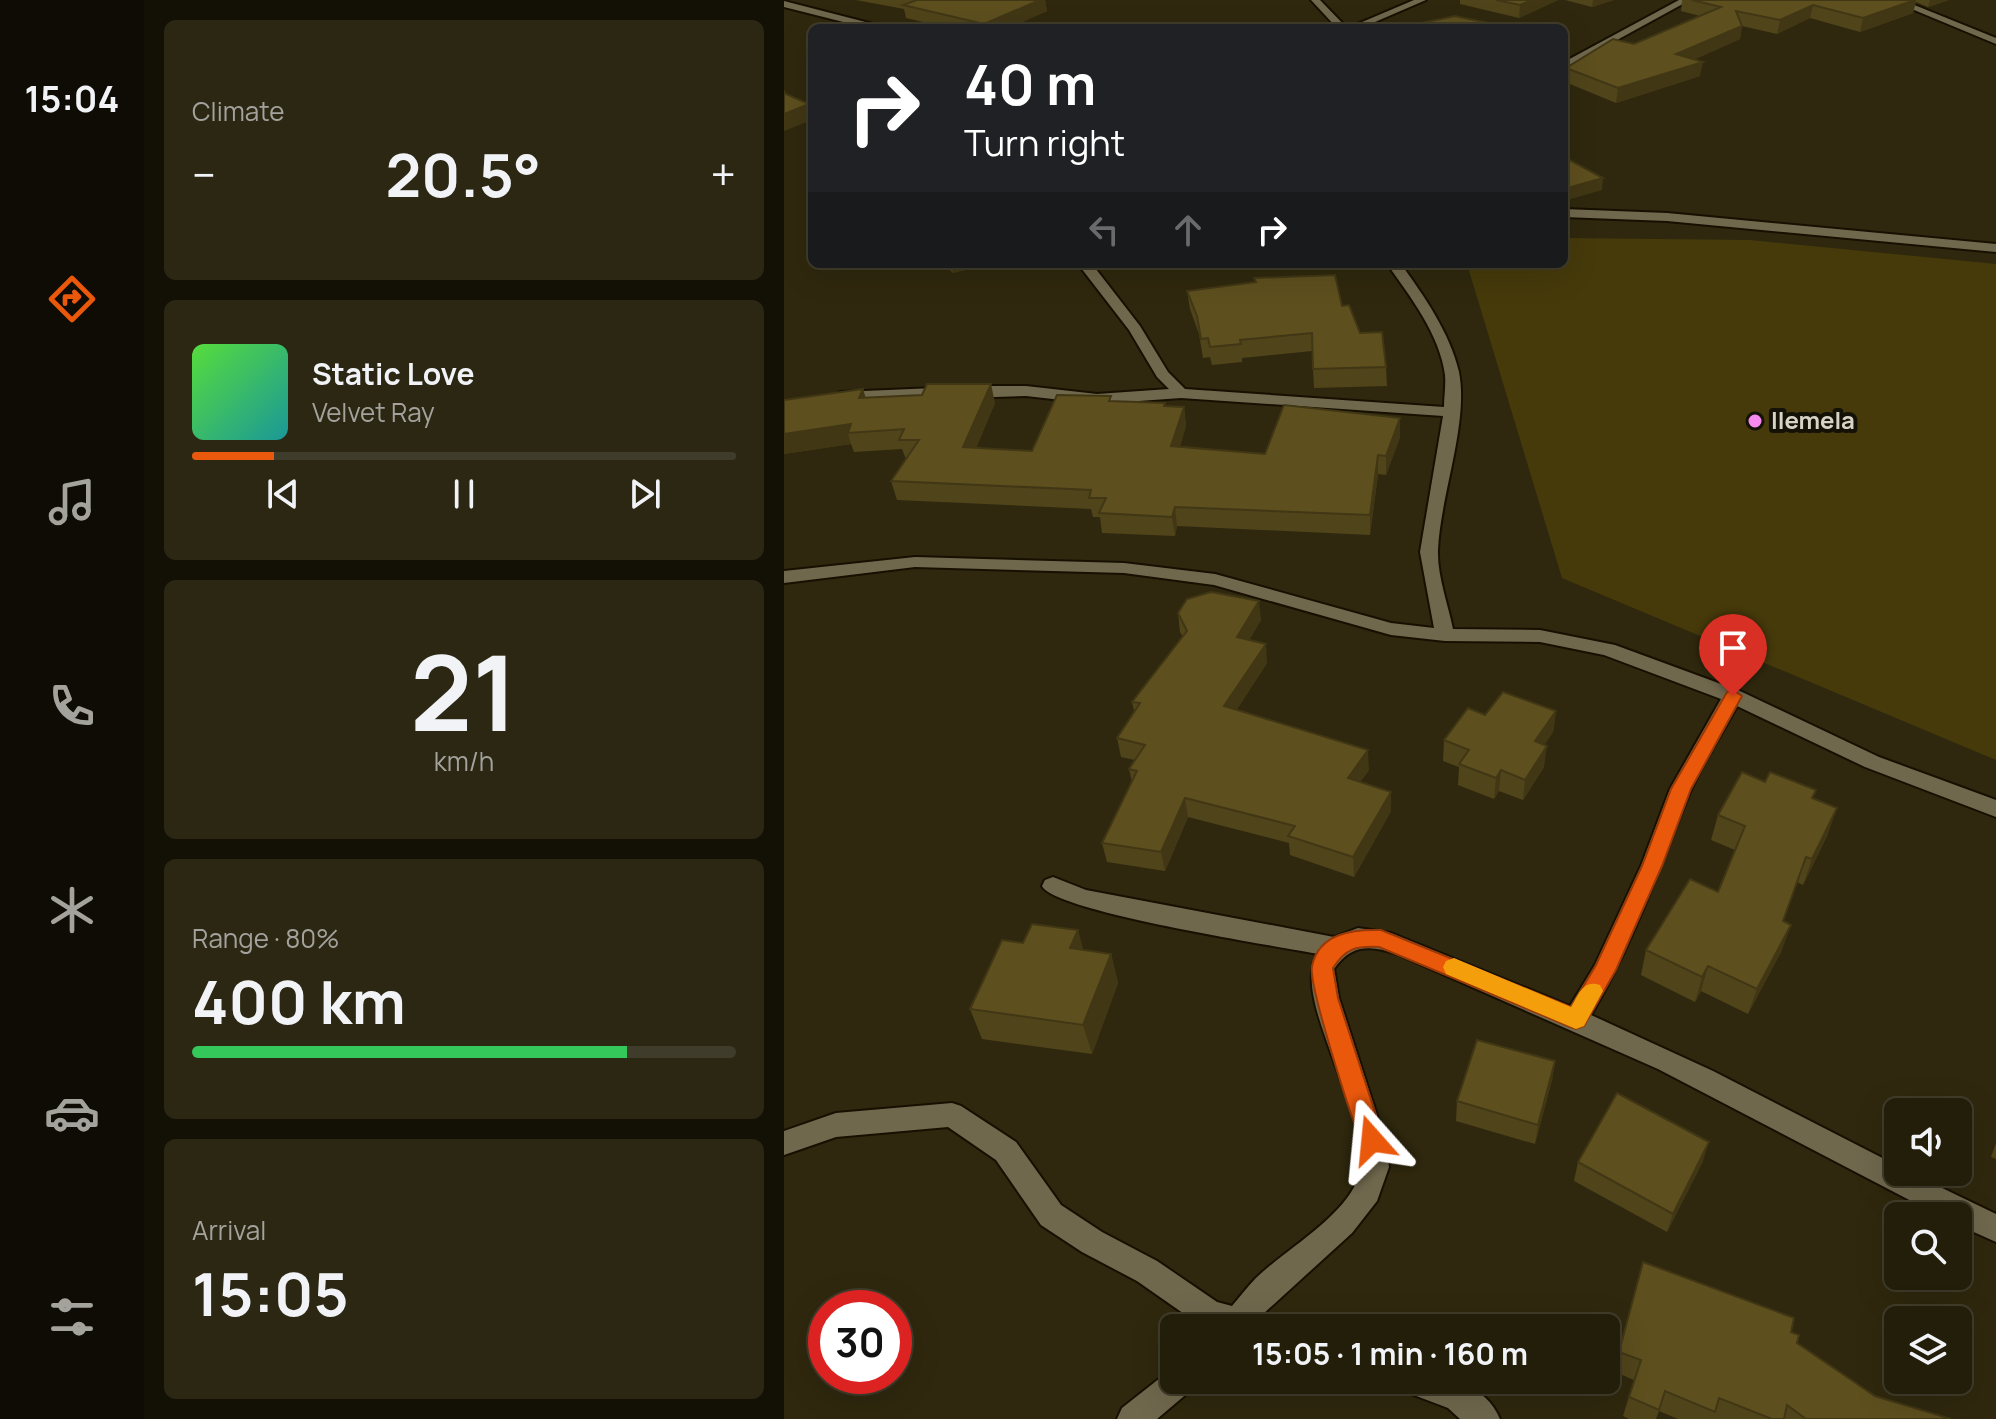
<!DOCTYPE html>
<meta charset="utf-8">
<style>
:root{--surface:#231e0a;--page:#2b2713;--text:#f1f3f6;--muted:#a3a29c;--line:#403c2b;--accent:#ea580c}
body{margin:0;font-family:Manrope,sans-serif;background:var(--page);color:var(--text);height:100vh;display:flex;flex-direction:column;font-size:30px;white-space:nowrap}
*{box-sizing:border-box;margin:0}
p{font-size:26px;color:var(--muted)}
.icon{flex:none;width:44px;height:44px;fill:none;stroke:currentColor;stroke-width:2;stroke-linecap:round;stroke-linejoin:round}
.map{position:relative;flex:1;overflow:hidden}
.panel{display:flex;flex-direction:column;gap:20px;padding:20px;background:#131006;width:640px}
.panel>*{flex:none}
.hud{position:absolute;left:24px;top:24px;width:760px;height:244px;border-radius:12px;box-shadow:0 8px 32px #0002,0 0 0 2px var(--line);background:#202124;color:#fff;overflow:hidden}
.fabs{position:absolute;left:1100px;top:1098px;display:grid;gap:16px}
.fabs a{display:grid;place-items:center;width:88px;height:88px;border-radius:12px;background:var(--surface);box-shadow:0 8px 32px #0002,0 0 0 2px var(--line);font-size:40px}
.speed{position:absolute;left:24px;top:1290px;display:flex;gap:16px;font-size:40px;font-weight:700;text-align:center}
.speed>*{display:grid;place-content:center;width:104px;height:104px;border-radius:50%;background:var(--surface);box-shadow:0 8px 32px #0002,0 0 0 2px var(--line);line-height:1}
.speed .limit{border:12px solid #d22;background:#fff;color:#111}
.pin{position:absolute;display:grid;place-items:center;width:68px;height:68px;color:#fff;margin:-82px -34px;border-radius:50% 50% 50% 0;rotate:-45deg;box-shadow:0 0 8px #0007}
.pin .icon{rotate:45deg}
.me{position:absolute;width:88px;margin:-44px;rotate:342deg;stroke-linejoin:round;filter:drop-shadow(0 0 6px #0008)}
.turn{display:flex;align-items:center;gap:28px;height:168px;padding:0 24px;font-size:36px}
.turn .icon{width:104px;height:104px;stroke-width:2.5}
.turn b{display:block;font-size:56px;line-height:68px}
.lanes{display:flex;align-items:center;height:76px;padding:0 24px;background:#0003;justify-content:center;gap:40px;direction:ltr}
.lanes .off{opacity:.35}
.big{font-size:60px;font-weight:700;line-height:1.1}
.panel .tile{flex:1;display:flex;flex-direction:column;justify-content:center;gap:12px;min-width:0;padding:0 28px;border-radius:12px;background:var(--page)}
.panel .dial{align-items:center;gap:0}
.dial b{font-size:104px;line-height:1}
.song{display:flex;align-items:center;gap:24px}
.cover{width:96px;height:96px;border-radius:12px;background:linear-gradient(135deg,hsl(110 70% 55%),hsl(180 70% 35%))}
.played{height:8px;border-radius:4px;background:linear-gradient(90deg,var(--accent) 15%,var(--line) 15%)}
.keys{display:flex;justify-content:space-around;direction:ltr}
.heat{display:flex;justify-content:space-between;align-items:center;font-size:44px;direction:ltr}
.charge{height:12px;border-radius:6px;background:linear-gradient(90deg,#34c759 80%,var(--line) 0)}
.trip{position:absolute;left:376px;top:1314px;width:460px;height:80px;border-radius:12px;background:var(--surface);box-shadow:0 8px 32px #0002,0 0 0 2px var(--line);font-weight:700;line-height:80px;text-align:center}
main{display:flex;flex:1;min-height:0}
.tab-bar{display:flex;flex-direction:column;width:144px;justify-content:space-around;align-items:center;background:#0e0c04;color:var(--muted)}
.tab-bar .icon{width:56px;height:56px}
.tab-bar .on{color:var(--accent)}
.tab-bar b{font-size:36px;color:var(--text)}
.map>svg:first-child{display:block}
</style>
<main>
<nav class="tab-bar">
<b>15:04</b>
<svg class="icon on" aria-label="directions" viewBox="0 0 24 24"><path d="M12 3l9 9-9 9-9-9zM9 14v-3h6M13 9l2 2-2 2"/></svg>
<svg class="icon" aria-label="music" viewBox="0 0 24 24"><path d="M9 18V5l10-2v13"/><circle cx="6" cy="18" r="3"/><circle cx="16" cy="16" r="3"/></svg>
<svg class="icon" aria-label="phone" viewBox="0 0 24 24"><path d="M5 4h4l2 5-3 2q2 4 5 5l2-3 5 2v4C11 20 4 13 5 4z"/></svg>
<svg class="icon" aria-label="climate" viewBox="0 0 24 24"><path d="M12 3v18M4 7l16 10M4 17L20 7"/></svg>
<svg class="icon" aria-label="car" viewBox="0 0 24 24"><path d="M5 17H2v-5l4-1 3-4h7l3 4 3 1v5h-3M9 17h6M6 11h13"/><circle cx="7" cy="17" r="2"/><circle cx="17" cy="17" r="2"/></svg>
<svg class="icon" aria-label="filters" viewBox="0 0 24 24"><path d="M4 7h16M4 17h16"/><circle cx="9" cy="7" r="2"/><circle cx="15" cy="17" r="2"/></svg>
</nav>
<section class="panel">
<div class="tile"><p>Climate</p>
<div class="heat"><a>−</a><b class="big">20.5°</b><a>+</a></div>
</div>
<div class="tile">
<div class="song"><i class="cover"></i><div><b>Static Love</b><p>Velvet Ray</p></div></div>
<div class="played"></div>
<div class="keys"><svg class="icon" aria-label="previous" viewBox="0 0 24 24"><path d="M18 5L8 12l10 7zM5 5v14"/></svg><svg class="icon" aria-label="pause" viewBox="0 0 24 24"><path d="M8 5v14M16 5v14"/></svg><svg class="icon" aria-label="next" viewBox="0 0 24 24"><path d="M6 5l10 7-10 7zM19 5v14"/></svg></div>
</div>
<div class="tile dial"><b>21</b><p>km/h</p></div>
<div class="tile"><p>Range · 80%</p><b class="big">400 km</b><div class="charge"></div></div>
<div class="tile"><p>Arrival</p><b class="big">15:05</b></div>
</section>
<div class="map">
<svg width="1212" height="1419" viewBox="0 0 1212 1419">
<rect width="100%" height="100%" fill="#2f280e"/>
<path fill="#463a0b" d="M780,238L966,240L1212,264V760L778,578L683,264H780Z"/>
<g fill="none" stroke-linecap="round" stroke-linejoin="round">
<defs>
<g id="minor">
<path d="M527,0H536L563,28H553Z"/>
<path d="M630,0H642L577,28H564Z"/>
<path d="M895,0H906L780,69V62Z"/>
<path d="M1106,0H1118L1212,38V44Z"/>
<path d="M0,1L97,26L99,28H83L0,7Z"/>
<path d="M780,209L883,213L1212,244V252L883,221L780,217Z"/>
<path d="M294,264H308L356,326L384,372L401,389L660,407C660,397 662,385 661,375C656,335 626,296 603,264H617C640,296 666,333 675,372C685,423 656,497 654,550C653,575 664,604 669,629L756,630L831,645L956,691L1095,757L1212,800V817L1081,767L953,706C938,734 919,762 906,792C875,868 849,944 807,1015L929,1071L1114,1166V1172H1125L1212,1214V1242L1174,1225V1216H1156L874,1069L613,954C586,945 567,944 550,969L555,998L601,1140L605,1167L593,1201L568,1233L479,1314L487,1318L492,1328L416,1325L353,1281L298,1252L257,1225L212,1160L164,1127L52,1137L0,1155V1131L52,1113L168,1103L177,1106L232,1142L277,1205L318,1232L373,1261L433,1302L448,1306C456,1297 463,1287 472,1278C501,1250 557,1219 573,1181C596,1125 503,997 534,954C493,946 271,912 258,886L261,880L269,877L302,890L550,937L574,928L607,933L786,1006L811,965L857,866L886,789L937,699L820,655L756,642L661,641L607,635L430,585L340,573L131,567L0,583V571L131,557L340,563L431,574L607,623L650,628L636,552L659,416L397,398L313,404L242,396L56,402L48,397L56,392L199,386H242L313,394L385,389L373,377L345,330Z"/>
<path d="M390,1367V1380H410L406,1391L373,1419H333L338,1408Z"/>
<path d="M615,1380C653,1380 698,1376 716,1419H676L664,1408L619,1391Z"/>
</g>
</defs>
<use href="#minor" stroke="#171000" stroke-width="4"/>
<use href="#minor" fill="#70684d" fill-rule="evenodd"/>
</g>
<g fill="#50441a">
<path d="M72,0H261L263,11L225,28H164L122,18L120,9Z"/>
<path d="M676,0H774L735,18L676,4Z"/>
<path d="M781,0H830L808,7Z"/>
<path d="M898,0H1165L1144,7L1132,2L1129,13L1076,32L1026,18L993,34L958,26L956,39L911,59L916,76L832,103L781,82L782,68L850,44L916,16L897,11Z"/>
<path d="M160,264H203L169,273Z"/>
<path d="M470,278L558,306L576,333L602,367L603,386L530,388L528,351L458,358V362L428,365L426,357L419,358L415,334L406,309L403,291L471,282Z"/>
<path d="M82,397L211,403L192,448L248,451L328,402L400,407L402,426L396,446L481,454L616,418V437L602,475L594,474L586,535L393,526L391,536L318,533L316,517H309L307,509L113,500L107,481L122,459L118,449L70,452L67,444L0,454V400Z"/>
<path d="M394,613L477,620L465,640L483,663L453,709L585,770L576,782L607,811L570,877L506,855L505,843L404,817L381,871L323,862L318,843L348,782L345,769L351,760L337,757L333,738L350,711L348,702L399,637L396,632Z"/>
<path d="M772,711L769,732L760,745V767L739,800L715,791L710,799L674,785L675,767L659,761L660,740L701,715Z"/>
<path d="M981,782L1029,798L1044,834L1019,885L1013,882L999,922L998,950L964,1014L917,991L911,1002L857,975L862,950L934,892L951,850L927,840L934,815Z"/>
<path d="M294,930L299,950L327,954L334,983L308,1054L198,1039L186,1009L239,943Z"/>
<path d="M771,1061L768,1080L751,1144L672,1121L673,1101Z"/>
<path d="M1212,1143V1159L1207,1157Z"/>
<path d="M919,1161L883,1232L790,1181L794,1162Z"/>
<path d="M859,1262L1007,1332L1013,1343L1091,1396L1167,1419H894L875,1411L872,1419H845L839,1416L850,1380L829,1371Z"/>
</g>
<g fill="#413715">
<path d="M256,0H261L263,11L225,28H201L200,24Z"/>
<path d="M748,0H774L735,18L736,5Z"/>
<path d="M809,0H830L808,7Z"/>
<path d="M1132,0L1129,13L1076,32L1079,18Z"/>
<path d="M1146,0H1165L1144,7Z"/>
<path d="M1029,5L1026,18L993,34L996,20Z"/>
<path d="M958,26L956,39L890,69L892,54Z"/>
<path d="M919,62L916,76L832,103L834,88Z"/>
<path d="M25,104L28,114V120L0,131V114Z"/>
<path d="M819,178L818,190L780,201V189Z"/>
<path d="M167,264H203L169,273Z"/>
<path d="M207,384L211,403L184,466L179,447Z"/>
<path d="M79,389L85,408L75,398Z"/>
<path d="M400,407L402,426L390,465L387,446Z"/>
<path d="M616,418V437L602,475V456Z"/>
<path d="M67,424L64,433L67,444L0,454V434Z"/>
<path d="M594,455V474L586,535V515Z"/>
<path d="M391,507L393,526L391,536L388,517Z"/>
<path d="M475,601L477,620L455,656L453,637Z"/>
<path d="M482,644L483,663L443,725L440,706Z"/>
<path d="M772,711L769,732L749,762L751,741Z"/>
<path d="M763,746L760,767L739,800L741,780Z"/>
<path d="M584,750L585,770L565,798L564,778Z"/>
<path d="M717,770L715,791L710,799L712,778Z"/>
<path d="M607,792V811L570,877L569,857Z"/>
<path d="M401,798L404,817L381,871L377,852Z"/>
<path d="M1053,808L1044,834L1019,885L1028,859Z"/>
<path d="M1007,925L998,950L964,1014L973,989Z"/>
<path d="M294,930L302,960L286,948Z"/>
<path d="M327,954L334,983L308,1054L299,1025Z"/>
<path d="M924,966L917,991L911,1002L918,977Z"/>
<path d="M771,1061L768,1080L751,1144L754,1125Z"/>
<path d="M925,1142L919,1161L883,1232L889,1214Z"/>
</g>
<g fill="#5d4f1e" stroke="#413715" stroke-width="2">
<path d="M133,0H256L200,24L119,5Z"/>
<path d="M712,0H748L736,5Z"/>
<path d="M908,0H1131L1079,18L1029,5L996,20L952,11L958,26L892,54L919,62L834,88L782,68L829,39L850,44L937,7Z"/>
<path d="M671,16L729,28H620L618,27Z"/>
<path d="M0,91L2,94L25,104L0,114Z"/>
<path d="M780,157L819,178L780,189Z"/>
<path d="M551,275L558,306L565,305L576,333L598,332L602,367L529,369L528,333L456,340L457,344L426,347L424,338L417,339L413,316L403,291L472,282L470,278Z"/>
<path d="M143,384H207L179,447L248,451L273,395L327,396L325,401L381,403L380,406L400,407L387,446L481,454L500,405L616,418L602,456L594,455L586,515L391,507L388,517L315,513L322,498H305L307,490L107,481L135,440H115L120,429L64,433L67,424L0,434V400L79,389L75,398L138,395Z"/>
<path d="M427,592L475,601L453,637L482,644L440,706L584,750L564,778L607,792L569,857L504,836L511,826L401,798L377,852L318,843L353,771L345,769L361,745L333,738L356,703L348,702L403,631L394,613L403,599Z"/>
<path d="M719,692L772,711L751,741L763,746L741,780L717,770L712,778L675,764L685,750L660,740L684,708L701,715Z"/>
<path d="M958,772L981,782L986,772L1032,790L1028,798L1053,808L1028,859L1022,857L999,921L1007,925L973,989L924,966L918,977L862,950L906,879L934,892L961,826L934,815Z"/>
<path d="M248,924L294,930L286,948L327,954L299,1025L186,1009L218,940L239,943Z"/>
<path d="M693,1040L771,1061L754,1125L673,1101Z"/>
<path d="M833,1093L925,1142L889,1214L794,1162Z"/>
<path d="M859,1262L1010,1318L1007,1332L1015,1335L1013,1343L1091,1396L1167,1419H1022L1003,1405L1000,1419H988L935,1398L931,1412L881,1391L875,1410L845,1397L857,1360L835,1352Z"/>
</g>
<path fill="#ea580c" stroke="#983908" stroke-width="2" d="M949,690L958,696L907,789L878,866L832,970L800,1026L792,1029L784,1026L595,947C572,946 562,948 549,968L554,998L600,1140L597,1148L588,1152L580,1148C569,1125 524,984 528,966C535,933 569,929 597,930L787,1007L812,965L858,866L887,789L943,692Z"/>
<path fill="#f59e0b" d="M670,958L787,1007C795,994 799,979 816,985L819,991L800,1026L792,1029L662,974L659,967L662,961Z"/>
<circle fill="#f589ee" stroke="#141106" stroke-width="3" cx="971" cy="421" r="8"/>
<g text-anchor="middle" stroke-width="8" stroke-linejoin="round" paint-order="stroke">
<g font-size="24" font-weight="bold" fill="#d8d4c5" stroke="#141106" text-anchor="start">
<text x="987" y="429">Ilemela</text>
</g>
</g>
</svg>
<div class="fabs">
<a><svg class="icon" aria-label="sound" viewBox="0 0 24 24"><path d="M4 9h4l5-4v14l-5-4H4zM17 9q2 3 0 6"/></svg></a>
<a><svg class="icon" aria-label="search" viewBox="0 0 24 24"><circle cx="10" cy="10" r="6"/><path d="M15 15l6 6"/></svg></a>
<a><svg class="icon" aria-label="layers" viewBox="0 0 24 24"><path d="M12 4l9 5-9 5-9-5zM3 14l9 5 9-5"/></svg></a>
</div>
<div class="speed"><div class="limit">30</div></div>
<div class="pin" style="left:949px;top:696px;background:#d93025"><svg class="icon" aria-label="arrive" viewBox="0 0 24 24"><path d="M6 21V4h12l-3 4 3 4H6"/></svg></div>
<svg class="me" style="left:588px;top:1140px" viewBox="-20 -20 40 40"><path d="M0-17L14 15 0 8-14 15z" fill="#ea580c" stroke="#fff" stroke-width="4"/></svg>
<div class="trip">15:05 · 1 min · 160 m</div>
<div class="hud">
<div class="turn"><svg class="icon" aria-label="right" viewBox="0 0 24 24"><path d="M7 20v-9h11M14 6l5 5-5 5"/></svg><div><b>40 m</b>Turn right</div></div>
<div class="lanes"><svg class="icon off" aria-label="left" viewBox="0 0 24 24"><path d="M17 20v-9H6M10 6l-5 5 5 5"/></svg><svg class="icon off" aria-label="ahead" viewBox="0 0 24 24"><path d="M12 20V5M6 11l6-6 6 6"/></svg><svg class="icon" aria-label="right" viewBox="0 0 24 24"><path d="M7 20v-9h11M14 6l5 5-5 5"/></svg></div>
</div>
</div>
</main>
